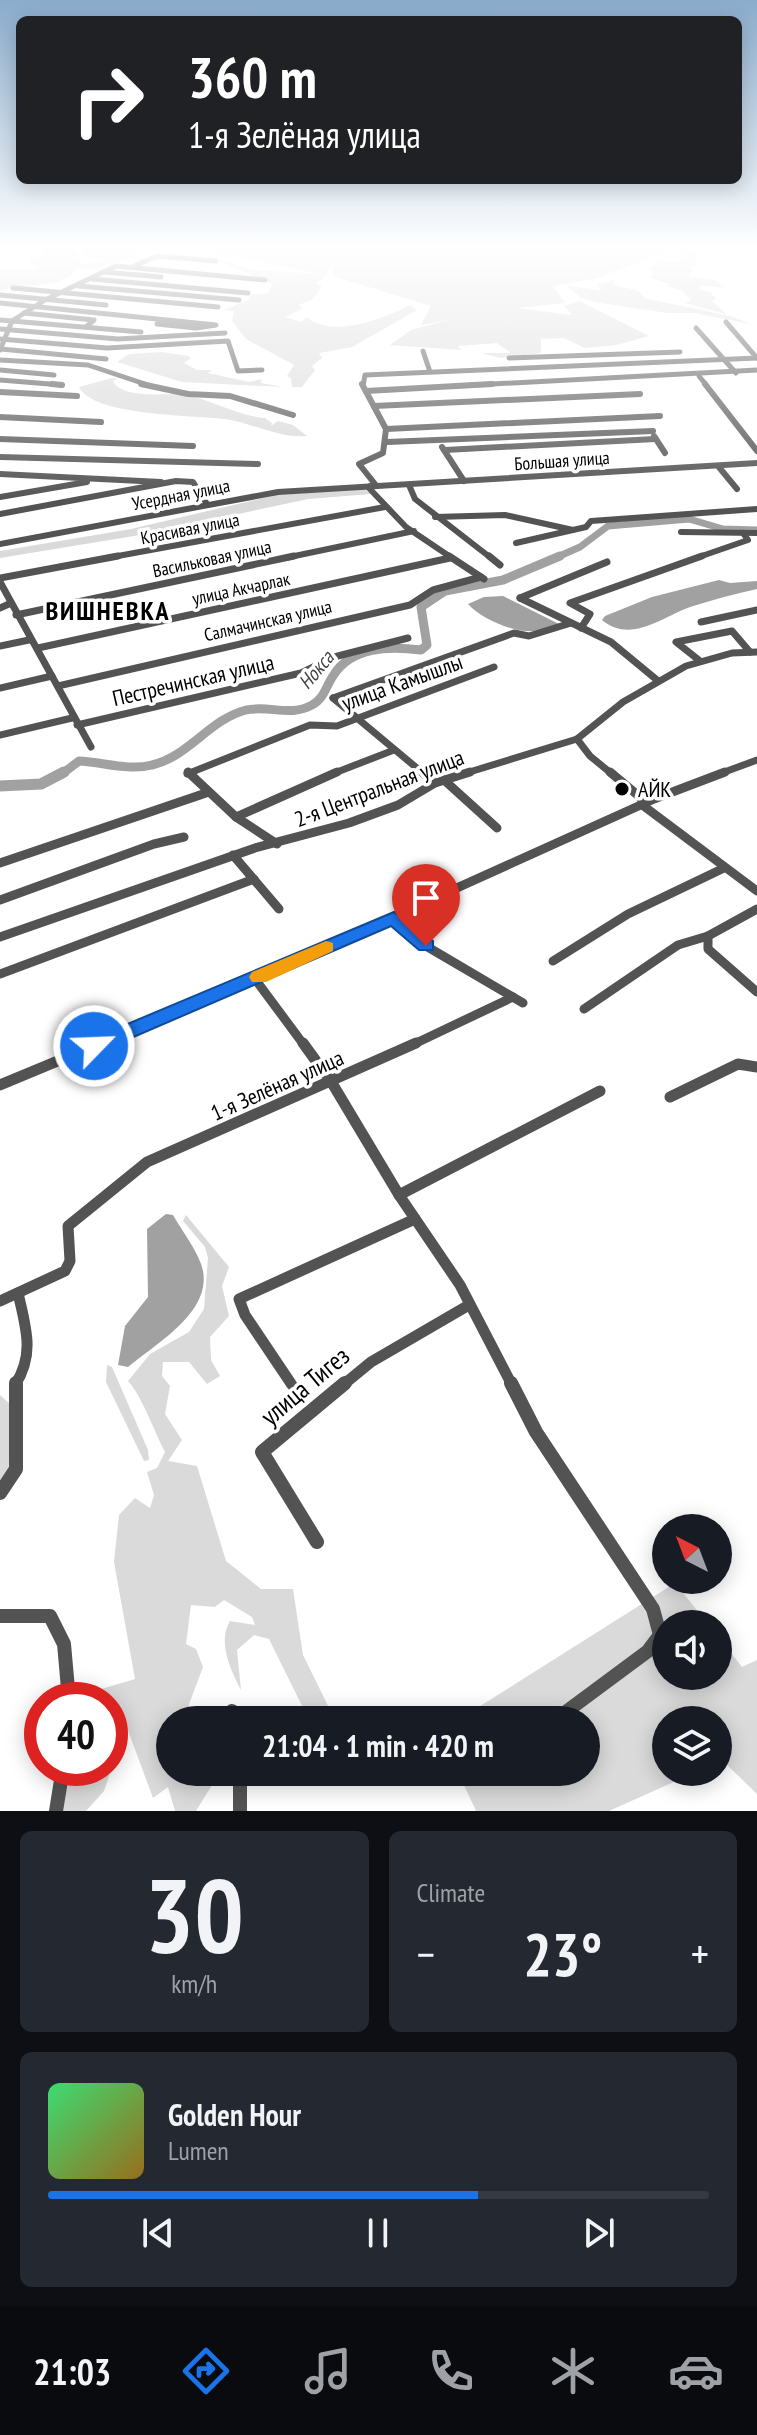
<!DOCTYPE html>
<meta charset="utf-8">
<style>
:root{--surface:#171b24;--page:#242831;--text:#f1f3f6;--muted:#9ea1a6;--line:#363941;--accent:#1a73e8}
body{margin:0;font-family:"PT Sans Narrow",sans-serif;background:var(--page);color:var(--text);height:100vh;display:flex;flex-direction:column;font-size:30px;white-space:nowrap}
*{box-sizing:border-box;margin:0}
p{font-size:26px;color:var(--muted)}
.icon{flex:none;width:44px;height:44px;fill:none;stroke:currentColor;stroke-width:2;stroke-linecap:round;stroke-linejoin:round}
.map{position:relative;height:1811px;overflow:hidden}
.sheet{display:flex;flex-direction:column;gap:20px;padding:20px;background:#0d0f14;flex:1}
.sheet>*{flex:none}
.guide{position:absolute;left:16px;top:16px;width:726px;height:168px;border-radius:12px;box-shadow:0 4px 20px #0003;background:#202124;color:#fff;overflow:hidden}
.needle{width:52px;rotate:318deg}
.controls{position:absolute;left:652px;top:1514px;display:grid;gap:16px}
.controls a{display:grid;place-items:center;width:80px;height:80px;border-radius:50%;background:var(--surface);box-shadow:0 4px 20px #0003;font-size:40px}
.speed{position:absolute;left:24px;top:1682px;display:flex;gap:16px;font-size:40px;font-weight:700;text-align:center}
.speed>*{display:grid;place-content:center;width:104px;height:104px;border-radius:50%;background:var(--surface);box-shadow:0 4px 20px #0003;line-height:1}
.speed .limit{border:12px solid #d22;background:#fff;color:#111}
.pin{position:absolute;display:grid;place-items:center;width:68px;height:68px;color:#fff;margin:-82px -34px;border-radius:50% 50% 50% 0;rotate:-45deg;box-shadow:0 0 8px #0007}
.pin .icon{rotate:45deg}
.me{position:absolute;width:88px;margin:-44px;rotate:66deg;stroke-linejoin:round;filter:drop-shadow(0 0 6px #0008)}
.turn{display:flex;align-items:center;gap:28px;height:168px;padding:0 40px;font-size:36px}
.turn .icon{width:104px;height:104px;stroke-width:2.5}
.turn b{display:block;font-size:56px;line-height:68px}
.big{font-size:60px;font-weight:700;line-height:1.1}
.sheet .widget{flex:1;display:flex;flex-direction:column;justify-content:center;gap:12px;min-width:0;padding:0 28px;border-radius:12px;background:var(--page)}
.sheet .dial{align-items:center;gap:0}
.dial b{font-size:104px;line-height:1}
.song{display:flex;align-items:center;gap:24px}
.cover{width:96px;height:96px;border-radius:12px;background:linear-gradient(135deg,hsl(140 70% 55%),hsl(40 70% 35%))}
.played{height:8px;border-radius:4px;background:linear-gradient(90deg,var(--accent) 65%,var(--line) 65%)}
.keys{display:flex;justify-content:space-around;direction:ltr}
.heat{display:flex;justify-content:space-between;align-items:center;font-size:44px;direction:ltr}
.sheet .tiles{flex:1;display:grid;gap:20px;grid-template-columns:1fr 1fr}
.widget:last-child{grid-column:span 2}
.trip{position:absolute;left:156px;top:1706px;width:444px;height:80px;border-radius:40px;background:var(--surface);box-shadow:0 4px 20px #0003;font-weight:700;line-height:80px;text-align:center}
.tabs{display:flex;height:128px;justify-content:space-around;align-items:center;background:#090b0e;color:var(--muted)}
.tabs .icon{width:56px;height:56px}
.tabs .on{color:var(--accent)}
.tabs b{font-size:36px;color:var(--text)}
.map>svg:first-child{display:block}
</style>
<div class="map">
<svg width="757" height="1811" viewBox="0 0 757 1811">
<rect width="100%" height="100%" fill="#fff"/>
<g fill="#dadada">
<path d="M19,248L39,258L44,255L41,250C49,249 73,243 78,255C79,258 79,262 81,264L107,259H87L82,248H164L130,253L136,256L94,269H76L71,276L57,282L0,290V269H41L29,263L32,258Z"/>
<path d="M197,248H674L595,279L553,286L565,303L517,308L572,315L564,306L579,301L649,336L616,345L585,348L564,338L541,339V353L500,358L482,353H511L497,343L458,346L461,350L390,345L411,330L452,319L421,325L431,306L336,277L331,271L337,255L325,277L315,283L322,286L312,300L298,305L303,308L285,317L301,322L307,317C332,339 383,319 410,305L417,310L352,347L319,353L322,358L312,366L315,370L302,387H292L291,378L287,376L294,365L246,339L232,321L234,311L224,310L248,300L251,294H267L273,284L204,255L179,251H195L252,270L320,274Z"/>
<path d="M686,248L697,253L696,265L688,267L693,271L688,277L714,280L726,288L700,285V289L713,293L710,294L717,298L712,301L726,314L685,303L691,300L682,290L667,286L671,284L650,278L653,274L648,268L659,262L652,259L676,262L685,256L678,249Z"/>
<path d="M614,280L615,285L639,291L644,298L730,316L751,324L694,313H668L594,302L581,298L566,285L602,291L597,284Z"/>
<path d="M162,352L188,356L191,358L184,363L197,370H212L208,373L249,382L262,379L261,383L283,387L182,382L117,362L129,354Z"/>
<path d="M112,378L118,379L113,381C121,398 162,394 177,394C203,395 236,416 265,418L272,423L271,426L278,421L293,425L307,436C280,439 250,422 224,419C192,415 93,416 79,387Z"/>
<path d="M364,489L371,494L308,499L140,535L0,558V551L131,529L276,495Z"/>
<path d="M186,1215L229,1267L222,1286L229,1316L210,1337L211,1360L220,1376L207,1384L189,1362H163L162,1376L170,1386L165,1414L182,1440L168,1461L197,1466L226,1561L261,1589H293L303,1655L335,1720H309L269,1639L254,1635L237,1650L241,1690C231,1671 217,1642 230,1621L255,1625L252,1617L224,1600L215,1607L191,1605L186,1644L196,1649L203,1667L183,1720H170V1772H214L217,1777L196,1811H175L168,1787L153,1798L126,1725L104,1791L86,1811H53L74,1768H110V1700H95L98,1690L135,1679L114,1562L119,1515L135,1498L150,1508L154,1495L147,1472L157,1468L165,1452C154,1431 142,1396 128,1381L150,1354L189,1332L204,1309L208,1258L205,1247L183,1221Z"/>
<path d="M107,1365L112,1367L148,1450L149,1460L144,1461L106,1382Z"/>
<path d="M0,1395L12,1406L8,1480L0,1487Z"/>
<path d="M675,1583L708,1624H666V1676H718V1636L742,1667L757,1660V1794L723,1761L718,1762V1720H666V1772H696L609,1811H476L458,1772H586V1720H458Z"/>
</g>
<g fill="#a1a1a1">
<path d="M719,580L730,583L757,581V589C734,594 712,600 690,607C662,617 631,644 602,620L605,616L652,597Z"/>
<path d="M503,596L559,624C549,627 538,632 527,631C510,631 479,617 468,604L484,597Z"/>
<path d="M166,1214L173,1215C182,1231 200,1254 203,1271C211,1313 155,1344 128,1367L118,1365L125,1326L148,1297L147,1229Z"/>
</g>
<g fill="none" stroke-linecap="round" stroke-linejoin="round">
<path stroke="#a1a1a1" stroke-width="7" d="M555,558L580,547L608,526L689,519L723,529L757,530"/>
<path stroke="#a1a1a1" stroke-width="9" d="M62,774L79,761C103,762 128,771 152,765C188,757 210,719 246,710C268,705 292,717 312,705C324,699 326,686 333,676C351,646 390,646 421,650L427,645L421,607L445,591L503,580L560,556"/>
<path stroke="#a1a1a1" stroke-width="11" d="M0,786L41,784L64,772"/>
<g stroke="#535353" stroke-width="5">
<path d="M134,266L157,256L216,261"/>
<path d="M105,272L161,277"/>
<path d="M93,279L248,293"/>
<path d="M79,286L239,300"/>
<path d="M13,288L218,307"/>
<path d="M0,295L106,305"/>
<path d="M0,303L216,325L196,328L157,324"/>
<path d="M24,313L94,320L86,327"/>
<path d="M0,320L141,332"/>
<path d="M726,322L757,358"/>
<path d="M696,328L736,373"/>
<path d="M0,329L118,339L225,333"/>
<path d="M0,339L107,348L228,341L238,371L262,370"/>
<path d="M1,349L106,359"/>
<path d="M0,350L12,321L45,300L116,266L265,280"/>
<path d="M423,351L430,372"/>
<path d="M509,358L680,352"/>
<path d="M0,360L88,365L151,386"/>
<path d="M0,370L54,375"/>
<path d="M699,376L707,386"/>
<path d="M0,380L62,385"/>
<path d="M363,386L365,375L757,358"/>
<path d="M455,386L757,370"/>
</g>
<g stroke="#535353" stroke-width="6">
<path d="M52,384L62,385"/>
<path d="M141,384L188,394L230,396L293,415"/>
<path d="M362,384L386,429L383,453L359,464L375,484L368,487L406,527L452,558"/>
<path d="M705,384L757,451"/>
<path d="M366,391L492,384"/>
<path d="M0,392L77,396"/>
<path d="M374,406L640,394"/>
<path d="M0,417L101,422"/>
<path d="M386,429L660,416"/>
<path d="M654,436L665,453"/>
<path d="M0,439L193,446"/>
<path d="M387,442L653,431"/>
<path d="M442,447L464,481"/>
<path d="M445,450L655,439"/>
<path d="M0,457L258,464"/>
<path d="M718,466L737,489"/>
<path d="M0,474L161,482"/>
<path d="M409,485L415,499L491,558"/>
<path d="M0,497L87,482"/>
<path d="M0,514L176,481L193,482L207,504"/>
<path d="M435,517L505,515L573,530"/>
<path d="M681,532L757,533"/>
<path d="M516,543L586,527L591,521L757,509"/>
<path d="M0,544L278,492L757,463"/>
<path d="M107,558L385,507"/>
<path d="M285,558L414,531"/>
<path d="M696,558L748,540L743,533"/>
</g>
<g stroke="#535353" stroke-width="7">
<path d="M449,556L484,579"/>
<path d="M489,556L500,565"/>
<path d="M0,578L118,556"/>
<path d="M0,582L91,747"/>
<path d="M520,598L611,642L657,680"/>
<path d="M520,598L607,562"/>
<path d="M0,608L11,603"/>
<path d="M16,615L294,556"/>
<path d="M701,622L757,610"/>
<path d="M581,628L590,614L570,603L702,556"/>
<path d="M0,646L29,640"/>
<path d="M38,648L450,558"/>
<path d="M700,661L676,642L732,631L750,652"/>
<path d="M58,686L410,605L433,590L481,577"/>
<path d="M0,688L52,676"/>
<path d="M333,698L514,633L529,636L571,623"/>
<path d="M333,698L424,774"/>
<path d="M77,725L301,673L334,657L408,638"/>
<path d="M0,735L72,718"/>
<path d="M577,739L590,756L612,774"/>
<path d="M187,774L310,725L337,726L494,667"/>
<path d="M332,774L394,750"/>
<path d="M463,774L577,739L623,702L686,666L732,653L757,652"/>
<path d="M719,774L757,760"/>
</g>
<g stroke="#535353" stroke-width="9">
<path d="M188,772L236,817L277,844"/>
<path d="M422,772L435,783"/>
<path d="M610,772L646,802"/>
<path d="M444,780L497,828"/>
<path d="M641,804L757,891"/>
<path d="M236,817L337,772"/>
<path d="M233,855L279,909"/>
<path d="M0,863L206,793"/>
<path d="M0,900L154,844L184,837"/>
<path d="M394,918L426,946L523,1003"/>
<path d="M708,936V949L757,992"/>
<path d="M0,937L255,848L349,823L398,805L435,783L470,772"/>
<path d="M553,961L628,914L724,868"/>
<path d="M0,974L254,879"/>
<path d="M255,979L304,1045"/>
<path d="M584,1009L678,945L708,936L757,909"/>
<path d="M96,1045L255,979L654,799L725,772"/>
<path d="M412,1045L513,997"/>
</g>
<g stroke="#535353" stroke-width="11">
<path d="M303,1043L332,1083L399,1195L460,1285L512,1385"/>
<path d="M0,1085L101,1043"/>
<path d="M670,1097L738,1064L757,1067"/>
<path d="M399,1195L600,1091"/>
<path d="M0,1301L65,1271L70,1261L68,1226L147,1162L416,1043"/>
<path d="M15,1385C35,1354 26,1328 18,1293"/>
<path d="M292,1385L245,1315L239,1299L415,1219"/>
<path d="M343,1385L371,1362L469,1305"/>
</g>
<g stroke="#535353" stroke-width="14">
<path d="M511,1383L536,1432L653,1609L660,1635L648,1651L555,1720"/>
<path d="M0,1493L16,1469V1383"/>
<path d="M317,1542L262,1452L345,1383"/>
<path d="M0,1616H50L64,1644L69,1700"/>
<path d="M232,1711L233,1720"/>
<path d="M240,1772V1811"/>
<path d="M56,1811L63,1768"/>
</g>
</g>
<linearGradient id="sky" x2="0" y2="1"><stop stop-color="#8baccc"/><stop offset="0.49" stop-color="#fff"/><stop offset="1" stop-color="#fff" stop-opacity="0"/></linearGradient>
<rect width="757" height="502" fill="url(#sky)"/>
<path fill="#1a73e8" stroke="#114b97" stroke-width="2" d="M394,912L433,941V950H419L391,926L101,1051H87L84,1046L87,1041Z"/>
<path fill="#f59e0b" d="M326,941L333,943V951L266,982H252L249,977L252,972Z"/>
<circle fill="#000" stroke="#fff" stroke-width="3" cx="622" cy="789" r="8"/>
<g text-anchor="middle" stroke-width="7" stroke-linejoin="round" paint-order="stroke">
<g font-size="18" fill="#000" stroke="#fff">
<text transform="translate(562 461) rotate(-4)" y="6">Большая улица</text>
<text transform="translate(181 495) rotate(-11)" y="6">Усердная улица</text>
<text transform="translate(190 529) rotate(-11)" y="6">Красивая улица</text>
<text transform="translate(212 559) rotate(-12)" y="6">Васильковая улица</text>
<text transform="translate(241 589) rotate(-12)" y="6">улица Акчарлак</text>
<text transform="translate(268 621) rotate(-13)" y="6">Салмачинская улица</text>
</g>
<g font-size="20" font-style="italic" fill="#424242" stroke="#fff">
<text transform="translate(316 670) rotate(-50)" y="7">Нокса</text>
</g>
<g font-size="22" fill="#000" stroke="#fff">
<text transform="translate(193 680) rotate(-13)" y="8">Пестречинская улица</text>
<text transform="translate(402 682) rotate(-20)" y="8">улица Камышлы</text>
<text transform="translate(379 788) rotate(-21)" y="8">2-я Центральная улица</text>
<text transform="translate(277 1085) rotate(-24)" y="8">1-я Зелёная улица</text>
</g>
<g font-size="22" fill="#000" stroke="#fff" text-anchor="start">
<text x="638" y="797">АЙК</text>
</g>
<g font-size="26" font-weight="bold" letter-spacing="2" fill="#000" stroke="#fff">
<text x="108" y="620">ВИШНЕВКА</text>
</g>
<g font-size="26" fill="#000" stroke="#fff">
<text transform="translate(305 1386) rotate(-40)" y="9">улица Тигез</text>
</g>
</g>
</svg>
<div class="controls">
<a><svg class="needle" viewBox="-14 -14 28 28"><path d="M0-13l5 13h-10z" fill="#e53935"/><path d="M0 13l5-13h-10z" fill="#9ea1a6"/></svg></a>
<a><svg class="icon" aria-label="sound" viewBox="0 0 24 24"><path d="M4 9h4l5-4v14l-5-4H4zM17 9q2 3 0 6"/></svg></a>
<a><svg class="icon" aria-label="layers" viewBox="0 0 24 24"><path d="M12 4l9 5-9 5-9-5zM3 14l9 5 9-5"/></svg></a>
</div>
<div class="speed"><div class="limit">40</div></div>
<div class="pin" style="left:426px;top:946px;background:#d93025"><svg class="icon" aria-label="arrive" viewBox="0 0 24 24"><path d="M6 21V4h12l-3 4 3 4H6"/></svg></div>
<svg class="me" style="left:94px;top:1046px" viewBox="-20 -20 40 40"><circle r="17" fill="#1a73e8" stroke="#fff" stroke-width="3"/><path d="M0-11L8 9 0 5-8 9z" fill="#fff"/></svg>
<div class="trip">21:04 · 1 min · 420 m</div>
<div class="guide">
<div class="turn"><svg class="icon" aria-label="right" viewBox="0 0 24 24"><path d="M7 20v-9h11M14 6l5 5-5 5"/></svg><div><b>360 m</b>1-я Зелёная улица</div></div>
</div>
</div>
<section class="sheet">
<div class="tiles">
<div class="widget dial"><b>30</b><p>km/h</p></div>
<div class="widget"><p>Climate</p>
<div class="heat"><a>−</a><b class="big">23°</b><a>+</a></div>
</div>
<div class="widget">
<div class="song"><i class="cover"></i><div><b>Golden Hour</b><p>Lumen</p></div></div>
<div class="played"></div>
<div class="keys"><svg class="icon" aria-label="previous" viewBox="0 0 24 24"><path d="M18 5L8 12l10 7zM5 5v14"/></svg><svg class="icon" aria-label="pause" viewBox="0 0 24 24"><path d="M8 5v14M16 5v14"/></svg><svg class="icon" aria-label="next" viewBox="0 0 24 24"><path d="M6 5l10 7-10 7zM19 5v14"/></svg></div>
</div>
</div>
</section>
<nav class="tabs">
<b>21:03</b>
<svg class="icon on" aria-label="directions" viewBox="0 0 24 24"><path d="M12 3l9 9-9 9-9-9zM9 14v-3h6M13 9l2 2-2 2"/></svg>
<svg class="icon" aria-label="music" viewBox="0 0 24 24"><path d="M9 18V5l10-2v13"/><circle cx="6" cy="18" r="3"/><circle cx="16" cy="16" r="3"/></svg>
<svg class="icon" aria-label="phone" viewBox="0 0 24 24"><path d="M5 4h4l2 5-3 2q2 4 5 5l2-3 5 2v4C11 20 4 13 5 4z"/></svg>
<svg class="icon" aria-label="climate" viewBox="0 0 24 24"><path d="M12 3v18M4 7l16 10M4 17L20 7"/></svg>
<svg class="icon" aria-label="car" viewBox="0 0 24 24"><path d="M5 17H2v-5l4-1 3-4h7l3 4 3 1v5h-3M9 17h6M6 11h13"/><circle cx="7" cy="17" r="2"/><circle cx="17" cy="17" r="2"/></svg>
</nav>
